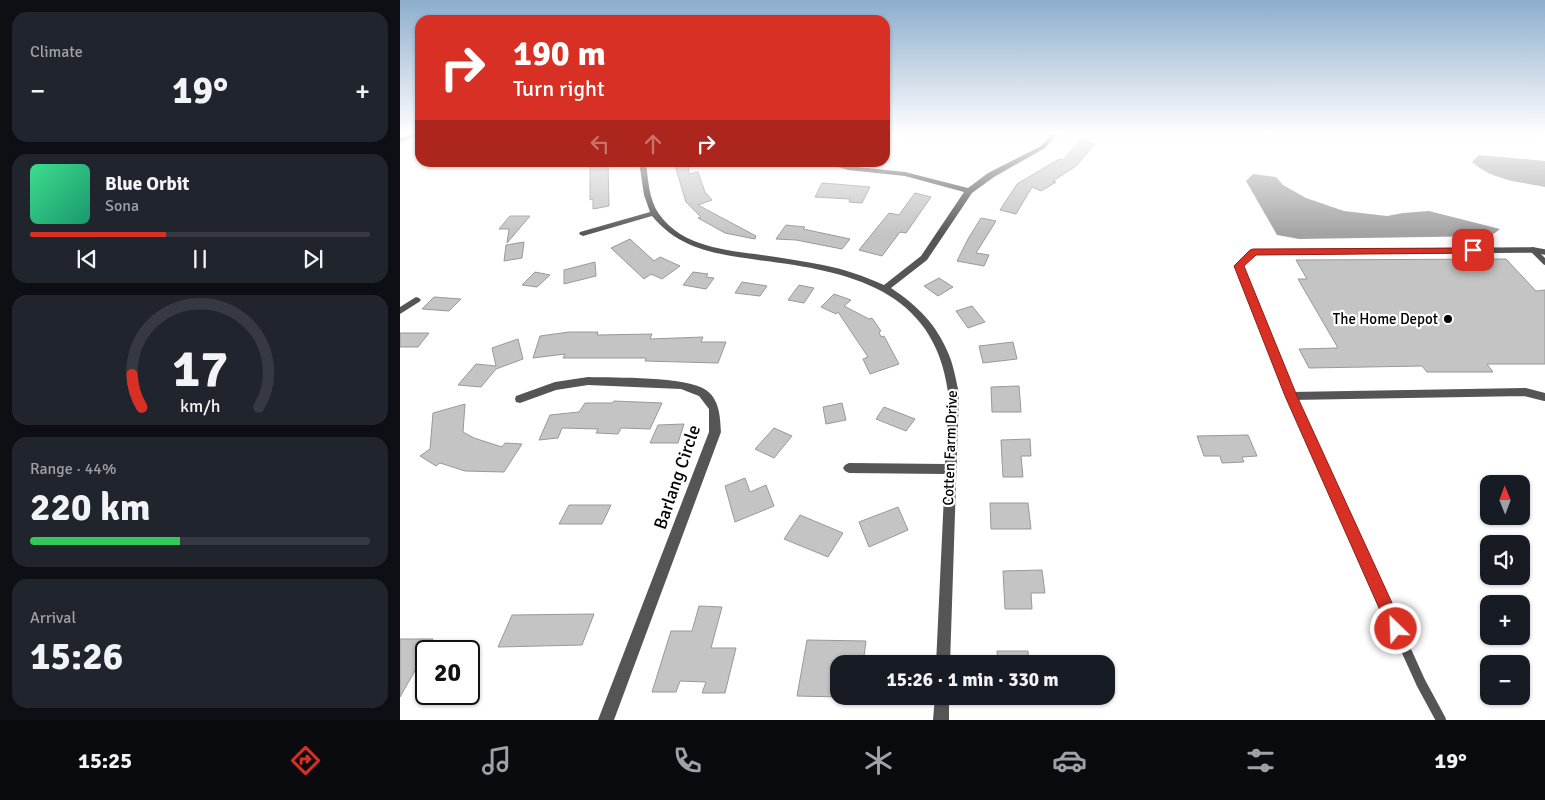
<!DOCTYPE html>
<meta charset="utf-8">
<style>
:root{--surface:#171b24;--page:#20242c;--text:#f1f3f6;--muted:#9ea1a6;--line:#363941;--accent:#d93025}
body{margin:0;font-family:Signika,sans-serif;background:var(--page);color:var(--text);height:100vh;display:flex;flex-direction:column;font-size:19px;white-space:nowrap}
*{box-sizing:border-box;margin:0}
p{font-size:16px;color:var(--muted)}
.icon{flex:none;width:28px;height:28px;fill:none;stroke:currentColor;stroke-width:2;stroke-linecap:round;stroke-linejoin:round}
.map{position:relative;flex:1;overflow:hidden}
.drawer{display:flex;flex-direction:column;gap:12px;padding:12px;background:#0d0f14;width:400px}
.drawer>*{flex:none}
.guide{position:absolute;left:15px;top:15px;width:475px;height:152px;border-radius:15px;box-shadow:0 1px 4px #0004;background:#d93025;color:#fff;overflow:hidden}
.needle{width:32px;rotate:359deg}
.tools{position:absolute;left:1080px;top:475px;display:grid;gap:10px}
.tools a{display:grid;place-items:center;width:50px;height:50px;border-radius:10px;background:var(--surface);box-shadow:0 1px 4px #0004;font-size:25px}
.speed{position:absolute;left:15px;top:640px;display:flex;gap:10px;font-size:25px;font-weight:700;text-align:center}
.speed>*{display:grid;place-content:center;width:65px;height:65px;border-radius:50%;background:var(--surface);box-shadow:0 1px 4px #0004;line-height:1}
.speed .limit{border:2px solid #111;border-radius:8px;background:#fff;color:#111}
.pin{position:absolute;display:grid;place-items:center;width:42px;height:42px;color:#fff;margin:-21px;border-radius:10px;box-shadow:0 2px 8px #0006}
.me{position:absolute;width:55px;margin:-28px;rotate:336deg;stroke-linejoin:round;filter:drop-shadow(0 0 4px #0008)}
.turn{display:flex;align-items:center;gap:18px;height:105px;padding:0 15px;font-size:22px}
.turn .icon{width:65px;height:65px;stroke-width:2.5}
.turn b{display:block;font-size:35px;line-height:42px}
.lanes{display:flex;align-items:center;height:48px;padding:0 15px;background:#0003;justify-content:center;gap:25px;direction:ltr}
.lanes .off{opacity:.35}
.big{font-size:38px;font-weight:800;line-height:1.1}
.drawer .tile{flex:1;display:flex;flex-direction:column;justify-content:center;gap:8px;min-width:0;padding:0 18px;border-radius:15px;background:var(--page)}
.drawer .dial{align-items:center;gap:0}
.dial svg{height:130px;overflow:visible;fill:none;stroke:var(--line);stroke-width:7;stroke-linecap:round;text-anchor:middle}
.dial text{fill:var(--text);stroke:none}
.song{display:flex;align-items:center;gap:15px}
.cover{width:60px;height:60px;border-radius:8px;background:linear-gradient(135deg,hsl(150 70% 55%),hsl(160 70% 35%))}
.played{height:5px;border-radius:2px;background:linear-gradient(90deg,var(--accent) 40%,var(--line) 40%)}
.keys{display:flex;justify-content:space-around;direction:ltr}
.heat{display:flex;justify-content:space-between;align-items:center;font-size:28px;direction:ltr}
.charge{height:8px;border-radius:4px;background:linear-gradient(90deg,#34c759 44%,var(--line) 0)}
.trip{position:absolute;left:430px;top:655px;width:285px;height:50px;border-radius:15px;background:var(--surface);box-shadow:0 1px 4px #0004;font-weight:800;line-height:50px;text-align:center}
.tabs{display:flex;height:80px;justify-content:space-around;align-items:center;background:#090b0e;color:var(--muted)}
.tabs .icon{width:35px;height:35px}
.tabs .current{color:var(--accent)}
.tabs b{font-size:22px;color:var(--text)}
main{display:flex;flex:1;min-height:0}
.map>svg:first-child{display:block}
</style>
<main>
<section class="drawer">
<div class="tile"><p>Climate</p>
<div class="heat"><a>−</a><b class="big">19°</b><a>+</a></div>
</div>
<div class="tile">
<div class="song"><i class="cover"></i><div><b>Blue Orbit</b><p>Sona</p></div></div>
<div class="played"></div>
<div class="keys"><svg class="icon" aria-label="previous" viewBox="0 0 24 24"><path d="M18 5L8 12l10 7zM5 5v14"/></svg><svg class="icon" aria-label="pause" viewBox="0 0 24 24"><path d="M8 5v14M16 5v14"/></svg><svg class="icon" aria-label="next" viewBox="0 0 24 24"><path d="M6 5l10 7-10 7zM19 5v14"/></svg></div>
</div>
<div class="tile dial"><svg viewBox="0 0 100 80">
<path d="M14 69A42 42 0 1 1 86 69"/>
<path d="M14 69A42 42 0 0 1 8 49" stroke="#d93025"/>
<text x="50" y="56" font-size="32" font-weight="700">17</text>
<text x="50" y="72" font-size="11">km/h</text>
</svg></div>
<div class="tile"><p>Range · 44%</p><b class="big">220 km</b><div class="charge"></div></div>
<div class="tile"><p>Arrival</p><b class="big">15:26</b></div>
</section>
<div class="map">
<svg width="1145" height="720" viewBox="0 0 1145 720">
<rect width="100%" height="100%" fill="#fff"/>
<g fill="#a3a3a3">
<path d="M1079,155L1145,161V187C1119,182 1092,180 1072,162Z"/>
<path d="M853,174L876,177L883,185L906,198L944,211L987,216L1003,213L1029,211L1100,229L1091,236L899,239L877,235L846,181Z"/>
</g>
<g fill="#c4c4c4" stroke="#999">
<path d="M681,140L695,144L676,166L653,181L656,182L641,191L632,187L616,214L600,210L617,184L659,159L663,160Z"/>
<path d="M190,162H208L209,206L193,209V199L190,200Z"/>
<path d="M274,162H288L289,174L298,172L305,192L312,200L298,205L356,236L355,239L325,233L298,218L301,217L286,202Z"/>
<path d="M422,183L435,184L470,187L462,203L449,202L450,199L415,197Z"/>
<path d="M515,193L531,197L506,233L500,232L482,256L459,250L489,213L499,215Z"/>
<path d="M110,216H130L107,243L109,229H99Z"/>
<path d="M581,218L596,221L576,253L589,255L584,266L557,261L568,239Z"/>
<path d="M386,225L405,227L403,229L450,239L442,249L396,240L376,239Z"/>
<path d="M230,239L254,261L260,257L280,266L262,279L251,274L244,279L211,248Z"/>
<path d="M124,242L122,258L104,261L106,245Z"/>
<path d="M1106,259L1136,291L1145,290V364H1087L1093,372H1027L1022,366L909,368L899,349L938,348L898,279H907L896,260Z"/>
<path d="M195,262L196,276L164,284V270Z"/>
<path d="M135,272L150,275L137,287L122,285Z"/>
<path d="M293,272L308,274L306,277L314,278L306,289L283,285Z"/>
<path d="M539,278L553,287L538,296L524,286Z"/>
<path d="M342,282L367,286L360,296L335,293Z"/>
<path d="M399,285L414,288L404,303L388,300Z"/>
<path d="M434,294L451,300L444,306L469,319L472,318L481,331L479,332L481,337L484,336L499,364L470,374L463,359L468,357L438,312L436,314L421,307Z"/>
<path d="M34,297L61,299L49,311L22,309Z"/>
<path d="M572,306L585,322L568,328L556,311Z"/>
<path d="M169,332H198L197,335L252,334L250,339L303,337L301,342H326L318,363L245,361L246,358H163L165,354L133,358L140,336Z"/>
<path d="M0,333H29L18,347H0Z"/>
<path d="M118,339L123,359L96,369L81,387L58,385L76,364L96,366L92,348Z"/>
<path d="M613,342L617,359L583,363L579,346Z"/>
<path d="M619,386L621,412H592L591,387Z"/>
<path d="M214,401L262,403L250,429L221,428L218,434L196,433L198,429L162,428L158,438L139,440L150,415L179,412L185,403H212Z"/>
<path d="M442,403L446,420L426,424L423,407Z"/>
<path d="M65,404L63,432L74,438L102,447L105,443L122,444L104,472L65,471L40,463L36,466L20,456L30,449L33,413Z"/>
<path d="M484,407L515,419L506,431L476,419Z"/>
<path d="M284,424L278,443H250L258,425Z"/>
<path d="M374,428L392,436L374,458L355,449Z"/>
<path d="M848,435L857,456L842,457L844,462L822,463L820,456H804L797,436Z"/>
<path d="M630,439L631,456H621L623,477H603L601,440Z"/>
<path d="M345,478L350,492L366,485L374,506L335,522L325,486Z"/>
<path d="M590,503H628L631,529H591Z"/>
<path d="M169,505H211L202,524H159Z"/>
<path d="M498,507L508,530L469,547L459,522Z"/>
<path d="M400,515L443,533L428,557L384,539Z"/>
<path d="M642,570L645,593H631L632,609H605L603,571Z"/>
<path d="M299,606L322,607L311,648H336L325,693H302L306,682L280,681L276,692H252L271,631H292Z"/>
<path d="M194,614L182,645L98,647L112,615Z"/>
<path d="M0,639H33L0,697Z"/>
<path d="M407,640L466,641L463,664H439V697L397,696Z"/>
<path d="M597,651H628L629,664H598Z"/>
</g>
<g fill="none" stroke-linecap="round" stroke-linejoin="round">
<g stroke="#555" stroke-width="5.5">
<path d="M1133,250L1145,262"/>
<path d="M843,279L838,266L853,252L1133,250L1145,252"/>
</g>
<g stroke="#555" stroke-width="8">
<path d="M843,278L891,396L924,470"/>
<path d="M891,396L1125,392L1145,397"/>
</g>
<path stroke="#555" stroke-width="10" d="M924,469L1021,683L1041,720"/>
<g fill="#555" fill-rule="evenodd">
<path d="M11,134L20,135L0,142V138Z"/>
<path d="M651,134H658L645,148L594,177L572,193L527,260L491,288C518,306 537,325 549,355C554,367 556,381 559,393L550,664H536L545,474L449,473L445,471L443,468L445,465L449,463L545,464C546,448 547,431 548,415C548,407 550,399 548,392C534,287 446,271 358,260C317,254 280,250 252,216L183,236L179,234L180,232L250,212L244,195L239,162H246C248,179 249,200 259,214C282,247 326,250 362,255C383,258 403,261 423,265C444,269 464,276 484,285L521,256L564,192L505,176L448,170L421,162H435L448,166L505,172L568,188L588,173L641,146Z"/>
<path d="M16,297L19,298L21,300L19,302L0,314V307Z"/>
<path d="M188,377C215,378 286,376 306,390C320,400 320,417 321,432L214,720H198L309,432V409L299,396L281,389L188,385L156,390L120,403L116,402L115,399L116,396L155,382Z"/>
<path d="M535,696H549V720H533Z"/>
</g>
</g>
<linearGradient id="sky" x2="0" y2="1"><stop stop-color="#8cadcc"/><stop offset="0.57" stop-color="#fff"/><stop offset="1" stop-color="#fff" stop-opacity="0"/></linearGradient>
<rect width="1145" height="235" fill="url(#sky)"/>
<path fill="#d93025" stroke="#8d1f18" d="M1073,248H1077V253L856,255L844,266L897,396L1004,629L1002,635L996,637L991,635L885,396L834,266L850,250L853,249Z"/>
<circle fill="#000" stroke="#fff" stroke-width="2" cx="1048" cy="319" r="5"/>
<g text-anchor="middle" stroke-width="4.5" stroke-linejoin="round" paint-order="stroke">
<g font-size="15" fill="#000" stroke="#fff" text-anchor="end">
<text x="1038" y="324">The Home Depot</text>
</g>
<g font-size="15" fill="#000" stroke="#fff">
<text transform="translate(550 448) rotate(-88)" y="5">Cotten Farm Drive</text>
</g>
<g font-size="18" fill="#000" stroke="#fff">
<text transform="translate(277 477) rotate(-71)" y="6">Barlang Circle</text>
</g>
</g>
</svg>
<div class="tools">
<a><svg class="needle" viewBox="-14 -14 28 28"><path d="M0-13l5 13h-10z" fill="#e53935"/><path d="M0 13l5-13h-10z" fill="#9ea1a6"/></svg></a>
<a><svg class="icon" aria-label="sound" viewBox="0 0 24 24"><path d="M4 9h4l5-4v14l-5-4H4zM17 9q2 3 0 6"/></svg></a>
<a>+</a>
<a>−</a>
</div>
<div class="speed"><div class="limit">20</div></div>
<div class="pin" style="left:1073px;top:250px;background:#d93025"><svg class="icon" aria-label="arrive" viewBox="0 0 24 24"><path d="M6 21V4h12l-3 4 3 4H6"/></svg></div>
<svg class="me" style="left:996px;top:629px" viewBox="-20 -20 40 40"><circle r="17" fill="#d93025" stroke="#fff" stroke-width="3"/><path d="M0-11L8 9 0 5-8 9z" fill="#fff"/></svg>
<div class="trip">15:26 · 1 min · 330 m</div>
<div class="guide">
<div class="turn"><svg class="icon" aria-label="right" viewBox="0 0 24 24"><path d="M7 20v-9h11M14 6l5 5-5 5"/></svg><div><b>190 m</b>Turn right</div></div>
<div class="lanes"><svg class="icon off" aria-label="left" viewBox="0 0 24 24"><path d="M17 20v-9H6M10 6l-5 5 5 5"/></svg><svg class="icon off" aria-label="ahead" viewBox="0 0 24 24"><path d="M12 20V5M6 11l6-6 6 6"/></svg><svg class="icon" aria-label="right" viewBox="0 0 24 24"><path d="M7 20v-9h11M14 6l5 5-5 5"/></svg></div>
</div>
</div>
</main>
<nav class="tabs">
<b>15:25</b>
<svg class="icon current" aria-label="directions" viewBox="0 0 24 24"><path d="M12 3l9 9-9 9-9-9zM9 14v-3h6M13 9l2 2-2 2"/></svg>
<svg class="icon" aria-label="music" viewBox="0 0 24 24"><path d="M9 18V5l10-2v13"/><circle cx="6" cy="18" r="3"/><circle cx="16" cy="16" r="3"/></svg>
<svg class="icon" aria-label="phone" viewBox="0 0 24 24"><path d="M5 4h4l2 5-3 2q2 4 5 5l2-3 5 2v4C11 20 4 13 5 4z"/></svg>
<svg class="icon" aria-label="climate" viewBox="0 0 24 24"><path d="M12 3v18M4 7l16 10M4 17L20 7"/></svg>
<svg class="icon" aria-label="car" viewBox="0 0 24 24"><path d="M5 17H2v-5l4-1 3-4h7l3 4 3 1v5h-3M9 17h6M6 11h13"/><circle cx="7" cy="17" r="2"/><circle cx="17" cy="17" r="2"/></svg>
<svg class="icon" aria-label="filters" viewBox="0 0 24 24"><path d="M4 7h16M4 17h16"/><circle cx="9" cy="7" r="2"/><circle cx="15" cy="17" r="2"/></svg>
<b>19°</b>
</nav>
